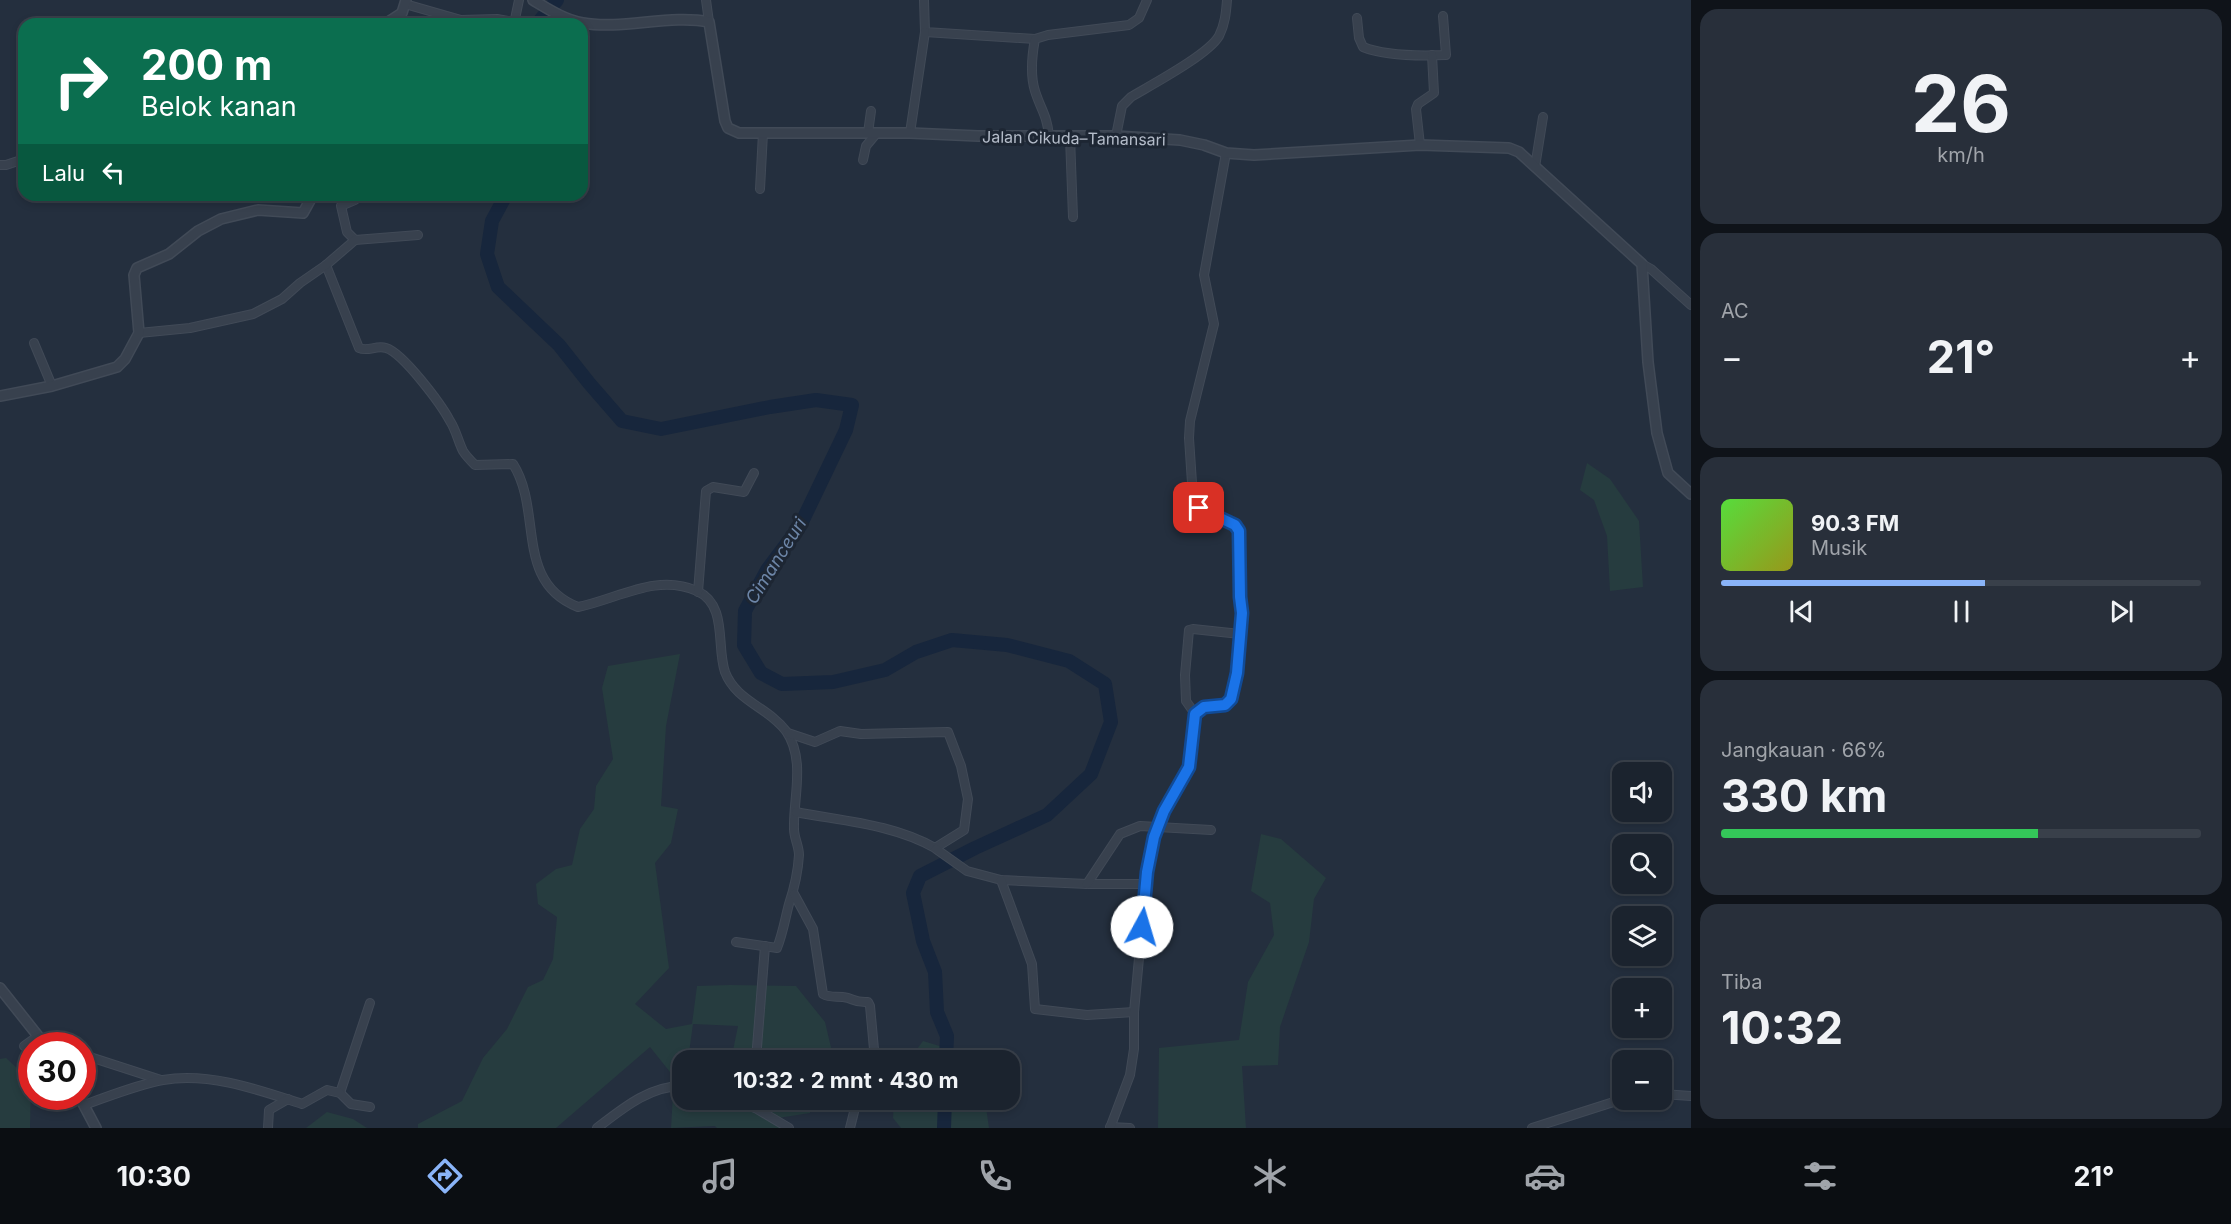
<!DOCTYPE html>
<html lang="id">
<meta charset="utf-8">
<style>
:root{--surface:#1b232e;--page:#282f3a;--text:#f1f3f6;--muted:#a0a4aa;--line:#39404a;--accent:#8ab4f8}
body{margin:0;font-family:Inter,sans-serif;background:var(--page);color:var(--text);height:100vh;display:flex;flex-direction:column;font-size:22px;white-space:nowrap}
*{box-sizing:border-box;margin:0}
p{font-size:20px;color:var(--muted)}
.icon{flex:none;width:33px;height:33px;fill:none;stroke:currentColor;stroke-width:2;stroke-linecap:round;stroke-linejoin:round}
.map{position:relative;flex:1;overflow:hidden}
.side{display:flex;flex-direction:column;gap:9px;padding:9px;background:#0f1319;width:540px}
.side>*{flex:none}
.top-card{position:absolute;left:18px;top:18px;width:570px;height:183px;border-radius:18px;box-shadow:0 3px 9px #0003,0 0 0 2px var(--line);background:#0b6e4f;color:#fff;overflow:hidden}
.controls{position:absolute;left:1612px;top:762px;display:grid;gap:12px}
.controls a{display:grid;place-items:center;width:60px;height:60px;border-radius:12px;background:var(--surface);box-shadow:0 3px 9px #0003,0 0 0 2px var(--line);font-size:30px}
.speed{position:absolute;left:18px;top:1032px;display:flex;gap:12px;font-size:30px;font-weight:700;text-align:center}
.speed>*{display:grid;place-content:center;width:78px;height:78px;border-radius:50%;background:var(--surface);box-shadow:0 3px 9px #0003,0 0 0 2px var(--line);line-height:1}
.speed .limit{border:9px solid #d22;background:#fff;color:#111}
.pin{position:absolute;display:grid;place-items:center;width:51px;height:51px;color:#fff;margin:-26px;border-radius:12px;box-shadow:0 3px 9px #0006}
.me{position:absolute;width:66px;margin:-33px;rotate:6deg;stroke-linejoin:round;filter:drop-shadow(0 0 4px #0008)}
.turn{display:flex;align-items:center;gap:21px;height:126px;padding:0 24px;font-size:27px}
.turn .icon{width:78px;height:78px;stroke-width:2.5}
.turn b{display:block;font-size:42px;line-height:51px}
.then{display:flex;align-items:center;height:57px;padding:0 24px;background:#0003;gap:12px;font-size:22px}
.big{font-size:45px;font-weight:700;line-height:1.1}
.side .tile{flex:1;display:flex;flex-direction:column;justify-content:center;gap:9px;min-width:0;padding:0 21px;border-radius:18px;background:var(--page)}
.side .dial{align-items:center;gap:0}
.dial b{font-size:78px;line-height:1}
.song{display:flex;align-items:center;gap:18px}
.cover{width:72px;height:72px;border-radius:9px;background:linear-gradient(135deg,hsl(110 70% 55%),hsl(60 70% 35%))}
.played{height:6px;border-radius:3px;background:linear-gradient(90deg,var(--accent) 55%,var(--line) 55%)}
.keys{display:flex;justify-content:space-around;direction:ltr}
.heat{display:flex;justify-content:space-between;align-items:center;font-size:33px;direction:ltr}
.charge{height:9px;border-radius:4px;background:linear-gradient(90deg,#34c759 66%,var(--line) 0)}
.trip{position:absolute;left:672px;top:1050px;width:348px;height:60px;border-radius:18px;background:var(--surface);box-shadow:0 3px 9px #0003,0 0 0 2px var(--line);font-weight:700;line-height:60px;text-align:center}
.tabs{display:flex;height:96px;justify-content:space-around;align-items:center;background:#0b0e12;color:var(--muted)}
.tabs .icon{width:42px;height:42px}
.tabs .current{color:var(--accent)}
.tabs b{font-size:27px;color:var(--text)}
main{display:flex;flex:1;min-height:0}
.map>svg:first-child{display:block}
</style>
<main>
<div class="map">
<svg width="1691" height="1128" viewBox="0 0 1691 1128">
<rect width="100%" height="100%" fill="#242f3e"/>
<g fill="#263c3f">
<path d="M1587,463L1610,479L1639,521L1643,587L1610,591L1607,536L1594,500L1580,490Z"/>
<path d="M680,654L666,726L661,806L678,809L671,843L655,863L669,968L635,1004L666,1029L692,1024L697,986L730,985L796,986L825,1022L834,1060H731L738,1026L693,1024L688,1060H682V1100H814L810,1113L778,1118L783,1128H717L715,1126L671,1128L674,1077L650,1047L556,1128H418V1124L462,1101L483,1058L507,1029L528,987L543,980L553,959L557,917L538,904L536,884L556,869L572,865L580,829L594,809L596,786L613,759L602,688L608,666Z"/>
<path d="M1261,834L1281,839L1326,878L1314,899L1309,942L1280,1027L1278,1065L1242,1066L1246,1128H1158L1159,1048L1239,1040L1248,982L1274,935L1270,903L1251,891Z"/>
<path d="M923,1041L979,1058V1060H909Z"/>
<path d="M6,1058L31,1081L30,1128H0V1059Z"/>
<path d="M894,1100H985L989,1128H901L893,1118Z"/>
<path d="M327,1112L353,1119L367,1128H306Z"/>
</g>
<g fill="none" stroke-linecap="round" stroke-linejoin="round">
<g stroke="#17263c" stroke-width="14">
<path d="M537,24L557,0"/>
<path d="M506,195L492,221L487,254L498,287L559,345L589,383L622,421L661,429L770,407L816,400L852,405L846,430L800,526L767,570L745,611L744,645L761,673L782,684L833,682L885,670L916,652L952,640L1007,645L1069,661L1105,684L1111,722L1091,774L1047,815L975,848L920,876L913,893L923,941L935,972L937,1012L947,1036L946,1060"/>
<path d="M944,1128L945,1100"/>
</g>
<defs>
<g id="minor">
<path d="M706,0L709,22"/>
<path d="M924,0L925,32L1035,39"/>
<path d="M405,4L461,20L497,19L513,22L515,19L519,0"/>
<path d="M1357,18L1359,38L1363,47C1385,56 1422,56 1446,55L1443,16"/>
<path d="M868,133L871,111"/>
<path d="M910,133L925,32"/>
<path d="M1049,136C1047,115 1041,110 1035,91C1030,75 1032,55 1035,39L1048,35L1129,25L1139,18L1147,0"/>
<path d="M1116,136L1122,106L1131,97C1151,85 1208,55 1219,36C1225,24 1226,13 1227,0"/>
<path d="M1070,137L1073,217"/>
<path d="M1420,145L1416,109L1418,104L1434,93L1432,55"/>
<path d="M863,160L866,146L876,134"/>
<path d="M0,165H6L24,159"/>
<path d="M1535,167L1543,117"/>
<path d="M760,189L763,133"/>
<path d="M355,240L347,232L341,206L355,200L358,195"/>
<path d="M1642,264L1651,269L1691,305"/>
<path d="M326,265L359,348C368,352 376,345 386,348C403,353 441,404 450,421C456,430 458,441 463,451C466,456 471,461 475,465L513,464C543,511 514,582 578,607C618,599 656,573 697,591C728,605 716,646 725,672C736,701 768,707 786,731C806,760 793,798 794,829C794,838 799,846 799,855C798,872 794,889 789,904C785,919 783,933 777,948L736,942"/>
<path d="M139,333L190,328L253,314L282,299L300,283L326,265L355,240L418,235"/>
<path d="M34,343L52,386"/>
<path d="M698,592L706,491L713,487L744,492L754,473"/>
<path d="M1195,714L1186,701L1185,675L1189,630L1193,629L1240,634"/>
<path d="M788,733L815,742L840,731L861,734L948,732L961,766L968,799L964,830L935,848C893,824 842,821 796,812"/>
<path d="M936,849L967,871L1001,880L1087,884H1146"/>
<path d="M1001,880L1032,964L1035,1009L1087,1015L1134,1012"/>
<path d="M1087,884L1120,834L1140,826L1211,830"/>
<path d="M794,894L813,929L823,994C830,998 836,996 843,997C854,998 853,1003 868,1002L870,1006L874,1049L869,1060"/>
<path d="M24,1046L38,1036"/>
<path d="M82,1058L90,1057L161,1080"/>
<path d="M756,1060L765,946"/>
<path d="M340,1093L370,1003"/>
<path d="M1662,1094L1691,1096"/>
<path d="M736,1100L757,1109L789,1128"/>
<path d="M84,1105C110,1096 136,1085 163,1080C210,1072 259,1090 302,1104L327,1090L340,1093L351,1104L370,1107"/>
<path d="M1110,1127L1130,1128"/>
<path d="M268,1128L269,1110L288,1099"/>
<path d="M597,1128C622,1109 649,1086 682,1086"/>
<path d="M850,1128L857,1100"/>
<path d="M1110,1128L1130,1075L1134,1049V1012L1147,872L1154,837L1164,811L1189,767L1195,714L1204,707L1225,705L1231,699L1237,673L1242,613L1240,597L1239,530L1229,522L1199,509L1193,498L1189,438L1190,421L1214,324L1204,275L1226,153"/>
<path d="M1532,1128L1623,1099"/>
</g>
<g id="tertiary">
<path d="M533,0C548,9 565,20 583,23C622,30 671,14 709,22L725,121L728,128L739,133H910L978,136H1116L1180,140L1204,145L1226,153L1254,155L1420,145L1509,148L1519,152L1642,264L1648,362L1657,433L1668,473L1691,494"/>
<path d="M385,24L402,13L406,0"/>
<path d="M0,396L52,386L117,367L125,359L139,333L134,275L137,268L169,254L198,231L221,219L258,210L303,213L313,195"/>
<path d="M0,988L46,1046"/>
<path d="M79,1096L96,1128"/>
</g>
</defs>
<use href="#minor" stroke="#414a57" stroke-width="10"/>
<use href="#tertiary" stroke="#414a57" stroke-width="12"/>
<use href="#minor" stroke="#38414e" stroke-width="8"/>
<use href="#tertiary" stroke="#38414e" stroke-width="9"/>
</g>
<g fill="none" stroke-linecap="round" stroke-linejoin="round">
<defs>
<path id="route" d="M1142,927L1147,872L1154,837L1164,811L1189,767L1195,714L1204,707L1225,705L1231,699L1237,673L1242,613L1240,597L1239,531L1235,525L1199,508"/>
</defs>
<use href="#route" stroke="#114b97" stroke-width="15"/>
<use href="#route" stroke="#1a73e8" stroke-width="10"/>
</g>
<g text-anchor="middle" stroke-width="6" stroke-linejoin="round" paint-order="stroke">
<g font-size="16" fill="#b4bcc9" stroke="#1d2633">
<text transform="translate(1074 138) rotate(1)" y="6">Jalan Cikuda–Tamansari</text>
</g>
<g font-size="18" font-style="italic" fill="#6d86a8" stroke="#1d2633">
<text transform="translate(776 561) rotate(-58)" y="6">Cimanceuri</text>
</g>
</g>
</svg>
<div class="controls">
<a><svg class="icon" aria-label="sound" viewBox="0 0 24 24"><path d="M4 9h4l5-4v14l-5-4H4zM17 9q2 3 0 6"/></svg></a>
<a><svg class="icon" aria-label="search" viewBox="0 0 24 24"><circle cx="10" cy="10" r="6"/><path d="M15 15l6 6"/></svg></a>
<a><svg class="icon" aria-label="layers" viewBox="0 0 24 24"><path d="M12 4l9 5-9 5-9-5zM3 14l9 5 9-5"/></svg></a>
<a>+</a>
<a>−</a>
</div>
<div class="speed"><div class="limit">30</div></div>
<div class="pin" style="left:1199px;top:508px;background:#d93025"><svg class="icon" aria-label="arrive" viewBox="0 0 24 24"><path d="M6 21V4h12l-3 4 3 4H6"/></svg></div>
<svg class="me" style="left:1142px;top:927px" viewBox="-20 -20 40 40"><circle r="19" fill="#fff"/><path d="M0-13L10 11 0 6-10 11z" fill="#1a73e8"/></svg>
<div class="trip">10:32 · 2 mnt · 430 m</div>
<div class="top-card">
<div class="turn"><svg class="icon" aria-label="right" viewBox="0 0 24 24"><path d="M7 20v-9h11M14 6l5 5-5 5"/></svg><div><b>200 m</b>Belok kanan</div></div>
<div class="then">Lalu<svg class="icon" aria-label="left" viewBox="0 0 24 24"><path d="M17 20v-9H6M10 6l-5 5 5 5"/></svg></div>
</div>
</div>
<section class="side">
<div class="tile dial"><b>26</b><p>km/h</p></div>
<div class="tile"><p>AC</p>
<div class="heat"><a>−</a><b class="big">21°</b><a>+</a></div>
</div>
<div class="tile">
<div class="song"><i class="cover"></i><div><b>90.3 FM</b><p>Musik</p></div></div>
<div class="played"></div>
<div class="keys"><svg class="icon" aria-label="previous" viewBox="0 0 24 24"><path d="M18 5L8 12l10 7zM5 5v14"/></svg><svg class="icon" aria-label="pause" viewBox="0 0 24 24"><path d="M8 5v14M16 5v14"/></svg><svg class="icon" aria-label="next" viewBox="0 0 24 24"><path d="M6 5l10 7-10 7zM19 5v14"/></svg></div>
</div>
<div class="tile"><p>Jangkauan · 66%</p><b class="big">330 km</b><div class="charge"></div></div>
<div class="tile"><p>Tiba</p><b class="big">10:32</b></div>
</section>
</main>
<nav class="tabs">
<b>10:30</b>
<svg class="icon current" aria-label="directions" viewBox="0 0 24 24"><path d="M12 3l9 9-9 9-9-9zM9 14v-3h6M13 9l2 2-2 2"/></svg>
<svg class="icon" aria-label="music" viewBox="0 0 24 24"><path d="M9 18V5l10-2v13"/><circle cx="6" cy="18" r="3"/><circle cx="16" cy="16" r="3"/></svg>
<svg class="icon" aria-label="phone" viewBox="0 0 24 24"><path d="M5 4h4l2 5-3 2q2 4 5 5l2-3 5 2v4C11 20 4 13 5 4z"/></svg>
<svg class="icon" aria-label="climate" viewBox="0 0 24 24"><path d="M12 3v18M4 7l16 10M4 17L20 7"/></svg>
<svg class="icon" aria-label="car" viewBox="0 0 24 24"><path d="M5 17H2v-5l4-1 3-4h7l3 4 3 1v5h-3M9 17h6M6 11h13"/><circle cx="7" cy="17" r="2"/><circle cx="17" cy="17" r="2"/></svg>
<svg class="icon" aria-label="filters" viewBox="0 0 24 24"><path d="M4 7h16M4 17h16"/><circle cx="9" cy="7" r="2"/><circle cx="15" cy="17" r="2"/></svg>
<b>21°</b>
</nav>
